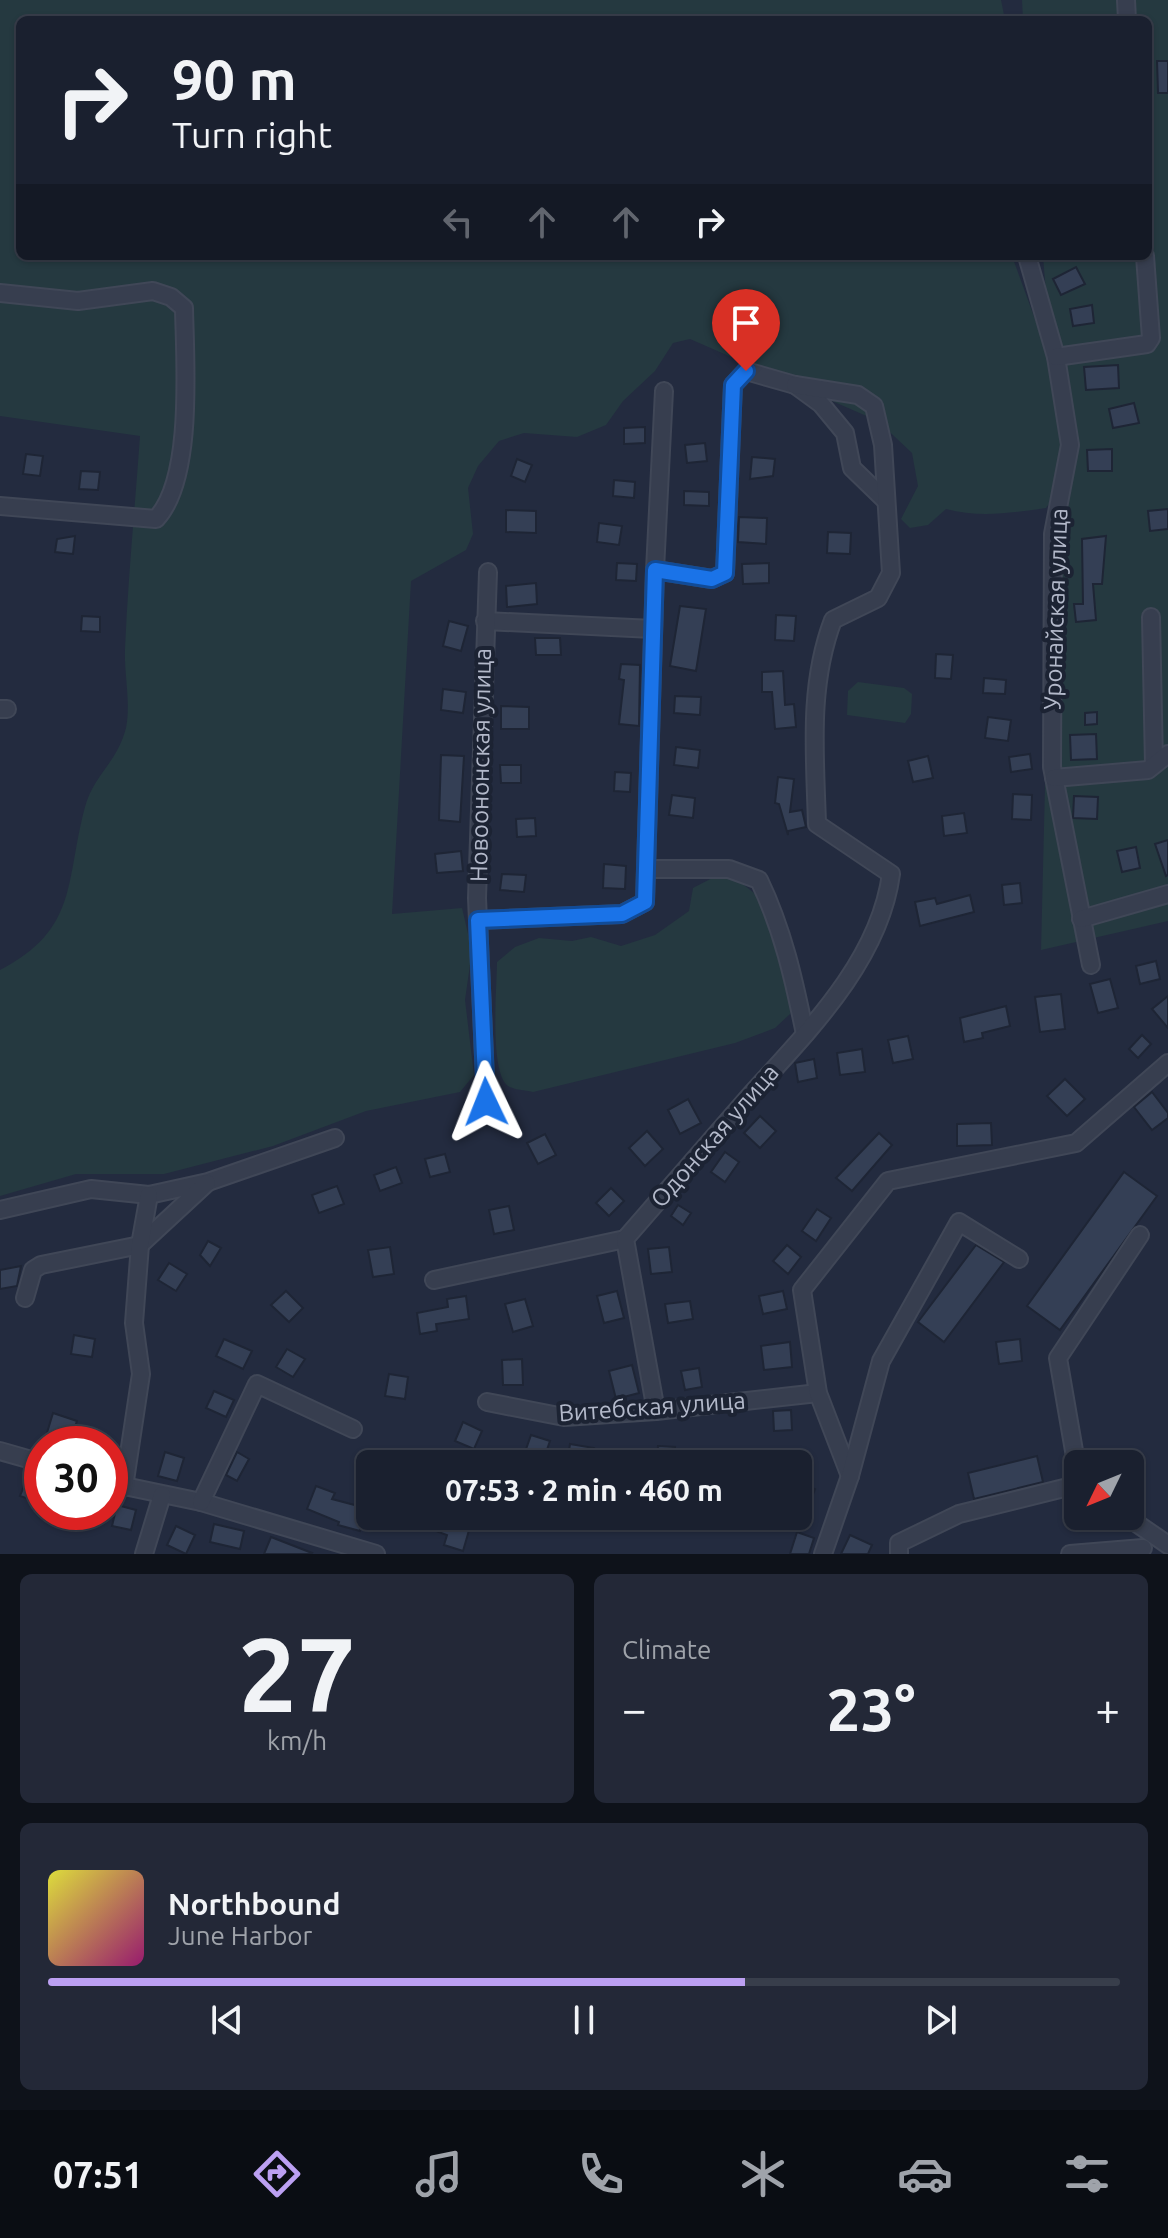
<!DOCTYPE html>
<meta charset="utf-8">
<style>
:root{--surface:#1a202f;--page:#232837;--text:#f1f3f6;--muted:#9fa3aa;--line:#383e4b;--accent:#bca0f2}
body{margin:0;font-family:Ubuntu,sans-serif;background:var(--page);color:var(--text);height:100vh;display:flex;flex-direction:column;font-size:30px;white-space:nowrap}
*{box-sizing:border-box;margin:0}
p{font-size:26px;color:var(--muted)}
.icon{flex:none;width:44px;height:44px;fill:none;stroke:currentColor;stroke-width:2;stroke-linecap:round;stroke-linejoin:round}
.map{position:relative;height:1554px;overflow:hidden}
.panel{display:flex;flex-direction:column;gap:20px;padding:20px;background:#0e121a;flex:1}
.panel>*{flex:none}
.top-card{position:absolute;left:16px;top:16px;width:1136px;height:244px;border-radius:12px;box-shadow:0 2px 6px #0004,0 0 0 2px var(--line);background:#1a202f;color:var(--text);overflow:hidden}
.needle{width:52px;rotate:227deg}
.fabs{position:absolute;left:1064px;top:1450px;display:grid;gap:16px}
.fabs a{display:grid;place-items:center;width:80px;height:80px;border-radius:12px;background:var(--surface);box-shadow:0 2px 6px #0004,0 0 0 2px var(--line);font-size:40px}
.speed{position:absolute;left:24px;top:1426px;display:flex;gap:16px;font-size:40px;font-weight:700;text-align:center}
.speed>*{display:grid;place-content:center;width:104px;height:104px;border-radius:50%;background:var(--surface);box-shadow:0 2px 6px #0004,0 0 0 2px var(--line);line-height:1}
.speed .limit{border:12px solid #d22;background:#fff;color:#111}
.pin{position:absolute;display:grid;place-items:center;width:68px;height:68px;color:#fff;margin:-82px -34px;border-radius:50% 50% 50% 0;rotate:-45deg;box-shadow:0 0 8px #0007}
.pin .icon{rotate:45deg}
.me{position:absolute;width:88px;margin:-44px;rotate:358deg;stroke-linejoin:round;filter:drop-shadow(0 0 6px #0008)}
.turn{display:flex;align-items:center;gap:28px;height:168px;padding:0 24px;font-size:36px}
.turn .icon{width:104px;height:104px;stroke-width:2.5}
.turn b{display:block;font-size:56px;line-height:68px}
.lanes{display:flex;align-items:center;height:76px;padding:0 24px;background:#0003;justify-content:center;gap:40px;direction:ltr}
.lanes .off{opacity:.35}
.big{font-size:60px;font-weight:700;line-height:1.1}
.panel .card{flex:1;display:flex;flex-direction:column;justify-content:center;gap:12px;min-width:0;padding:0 28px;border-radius:12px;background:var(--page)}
.panel .dial{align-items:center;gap:0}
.dial b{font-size:104px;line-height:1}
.song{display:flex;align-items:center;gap:24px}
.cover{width:96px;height:96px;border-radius:12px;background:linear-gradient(135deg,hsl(60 70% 55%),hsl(320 70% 35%))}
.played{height:8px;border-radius:4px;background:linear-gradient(90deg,var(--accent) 65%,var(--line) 65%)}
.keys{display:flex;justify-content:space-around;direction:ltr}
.heat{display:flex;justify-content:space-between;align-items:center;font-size:44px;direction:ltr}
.panel .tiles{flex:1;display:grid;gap:20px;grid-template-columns:1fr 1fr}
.card:last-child{grid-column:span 2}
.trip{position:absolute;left:356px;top:1450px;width:456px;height:80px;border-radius:12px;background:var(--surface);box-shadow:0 2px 6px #0004,0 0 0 2px var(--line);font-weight:700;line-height:80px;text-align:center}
.menu{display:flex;height:128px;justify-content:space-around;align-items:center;background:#0a0d13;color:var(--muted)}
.menu .icon{width:56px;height:56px}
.menu .active{color:var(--accent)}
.menu b{font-size:36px;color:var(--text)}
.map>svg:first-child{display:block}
</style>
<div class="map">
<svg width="1168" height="1554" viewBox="0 0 1168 1554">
<rect width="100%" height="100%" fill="#232b3f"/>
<g fill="#253940">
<path d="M0,0H1001L1005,20H20V256H1012L1052,366L1043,256H1148V20H1023L1022,0H1168V921L1041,950L1052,500L1046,508C1012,513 979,518 946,509L928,525L910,528L901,519L918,486L912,453L878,421L690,339L673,343L655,371L623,401L606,425L577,437L524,433L499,441L478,466L468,488L473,534L466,550L411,581L392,914L462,908L472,951L465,1000L474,1075L460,1092L366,1111L273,1146L164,1174H76L0,1196V970C79,929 65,881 85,807C94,774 116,765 126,728C131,703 124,674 125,649C128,578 135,507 140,436L0,416Z"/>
<path d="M858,682L904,688L912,694L911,714L905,723L847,715L848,691Z"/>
<path d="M718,875L734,877L759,897L793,1000L790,1014L775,1028L735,1043L533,1092C525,1090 514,1090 508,1086C489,1072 497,986 497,962L515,947L539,938L572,941L591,937L621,946L655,935L689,911L693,888Z"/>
</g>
<g fill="#343f55" stroke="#1e2535" stroke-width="2">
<path d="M1157,61H1168V93H1158Z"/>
<path d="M1076,267L1085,284L1061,295L1053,279Z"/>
<path d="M1092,305L1094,323L1073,326L1070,309Z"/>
<path d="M1118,365L1119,388L1086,390L1084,367Z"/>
<path d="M1134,403L1139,423L1113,428L1109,409Z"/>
<path d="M645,427V443L624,444V428Z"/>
<path d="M705,443L707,461L687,463L685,445Z"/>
<path d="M1112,449V471H1088L1087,450Z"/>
<path d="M26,454L43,456L40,476L23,474Z"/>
<path d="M752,457L775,459L773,476L750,479Z"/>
<path d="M517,459L532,465L525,482L511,476Z"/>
<path d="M81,471L100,472L98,490L79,489Z"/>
<path d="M614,480L635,482L634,498L613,496Z"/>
<path d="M684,491L709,492V506L684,505Z"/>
<path d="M1168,509V529L1150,531L1148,511Z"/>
<path d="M506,510L536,511V533L506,532Z"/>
<path d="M739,517L767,518L766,544L738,542Z"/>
<path d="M599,523L622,526L619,545L597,542Z"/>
<path d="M828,532L851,533L850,554L827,553Z"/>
<path d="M75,536L73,554L55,552L57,539Z"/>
<path d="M1106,536L1102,584H1093L1096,620L1076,622L1074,604H1083L1082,539Z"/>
<path d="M617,563L637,564L636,581L616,580Z"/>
<path d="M769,563V583L743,584L742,564Z"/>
<path d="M536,583L537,604L507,607L506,586Z"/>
<path d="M680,606L706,609L696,671L670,666Z"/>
<path d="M776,615L796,616L794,641L775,640Z"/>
<path d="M82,616L100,617V632L81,631Z"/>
<path d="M449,621L468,626L461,651L443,646Z"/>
<path d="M535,638H560L561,655H536Z"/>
<path d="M936,654L953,655L951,679L935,678Z"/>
<path d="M621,664L640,665L639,726L619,724L624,680L619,679Z"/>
<path d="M783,671L785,705L794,704L796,727L775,729L772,692H762V672Z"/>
<path d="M984,678L1006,680L1005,694L983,693Z"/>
<path d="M443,689L466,692L463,713L441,710Z"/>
<path d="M675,696L701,697L700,715L674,713Z"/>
<path d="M501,706L529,707V729H501Z"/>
<path d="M1097,712V724L1085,725V713Z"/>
<path d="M988,717L1011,720L1008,741L985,738Z"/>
<path d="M1096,734L1097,759L1071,760L1070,735Z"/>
<path d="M676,747L700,750L698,768L674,765Z"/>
<path d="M1030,754L1032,769L1011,772L1009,757Z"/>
<path d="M441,755L464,756L460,822L439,820Z"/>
<path d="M928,756L933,778L913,782L908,761Z"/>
<path d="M500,765H521V783H501Z"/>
<path d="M615,772L631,773L630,792L614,791Z"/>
<path d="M778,777L794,779L790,812L802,810L806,827L788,831V835L779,804L775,803Z"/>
<path d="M1013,794L1032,795L1031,820L1012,819Z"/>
<path d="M672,795L695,798L693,818L669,815Z"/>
<path d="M1074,796L1098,797L1097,819L1073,818Z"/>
<path d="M964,813L967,833L944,836L942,816Z"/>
<path d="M535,818L536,836L517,837L516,819Z"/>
<path d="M1168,840V875L1166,876L1155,844Z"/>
<path d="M1136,847L1140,868L1122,872L1117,851Z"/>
<path d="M461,851L463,871L437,873L435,854Z"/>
<path d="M604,864L626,866L625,889L603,888Z"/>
<path d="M502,874L526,875L524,892L500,890Z"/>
<path d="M1020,883L1022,903L1004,905L1002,885Z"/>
<path d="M970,895L974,912L920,926L915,902L935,898L937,904Z"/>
<path d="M1156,961L1160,979L1140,984L1136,966Z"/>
<path d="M1110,979L1118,1008L1098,1013L1090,984Z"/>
<path d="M1061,994L1065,1029L1040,1032L1035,997Z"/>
<path d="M1168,996V1028L1152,1009Z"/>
<path d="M1006,1006L1010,1026L982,1033L983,1038L964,1042L960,1018Z"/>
<path d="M1142,1035L1151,1044L1138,1058L1129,1049Z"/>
<path d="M908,1036L913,1059L893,1063L888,1040Z"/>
<path d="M862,1049L865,1072L840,1075L837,1053Z"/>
<path d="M814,1059L817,1078L798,1082L795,1063Z"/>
<path d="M1065,1079L1085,1099L1067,1116L1047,1096Z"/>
<path d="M1152,1092L1168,1113V1118L1152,1130L1134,1107Z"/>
<path d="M688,1099L701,1123L680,1134L668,1110Z"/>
<path d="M760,1116L776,1131L760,1148L744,1133Z"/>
<path d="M991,1123L992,1145L957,1146V1124Z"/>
<path d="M647,1131L663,1149L645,1166L629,1148Z"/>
<path d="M879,1133L892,1145L852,1191L836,1178Z"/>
<path d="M545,1134L556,1155L538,1164L527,1143Z"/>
<path d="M725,1152L739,1162L725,1182L711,1172Z"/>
<path d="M445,1154L450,1172L430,1177L425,1159Z"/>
<path d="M396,1167L402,1183L380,1191L374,1175Z"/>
<path d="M1124,1172L1157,1196L1060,1330L1027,1306Z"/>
<path d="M337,1186L344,1204L319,1213L312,1195Z"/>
<path d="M611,1188L624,1201L609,1216L596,1203Z"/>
<path d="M678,1205L691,1213L683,1225L671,1216Z"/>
<path d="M509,1206L514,1230L494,1234L489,1210Z"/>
<path d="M817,1209L831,1218L816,1241L802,1231Z"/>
<path d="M208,1241L221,1248L210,1266L200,1255Z"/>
<path d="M787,1245L801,1257L788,1274L773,1261Z"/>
<path d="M976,1245L1004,1262L944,1342L918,1322Z"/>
<path d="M390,1247L394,1274L373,1277L368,1250Z"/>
<path d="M669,1247L672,1272L651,1274L648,1249Z"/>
<path d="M169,1263L187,1274L176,1291L158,1280Z"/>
<path d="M21,1266L17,1286L0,1289V1270Z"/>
<path d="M286,1291L303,1308L289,1322L271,1305Z"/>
<path d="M617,1291L624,1318L604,1323L597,1296Z"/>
<path d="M783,1291L787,1309L763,1314L759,1296Z"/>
<path d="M466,1296L469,1319L436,1324L437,1331L420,1334L417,1313L448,1307L447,1299Z"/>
<path d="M525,1299L533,1326L513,1332L505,1304Z"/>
<path d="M690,1301L693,1319L668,1323L665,1304Z"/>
<path d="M74,1335L95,1339L92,1357L71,1354Z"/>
<path d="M224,1339L252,1351L243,1369L216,1356Z"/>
<path d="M1020,1339L1022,1361L999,1364L996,1342Z"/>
<path d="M790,1342L792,1367L764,1370L761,1346Z"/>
<path d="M287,1349L305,1359L293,1377L276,1367Z"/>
<path d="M522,1359L523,1385H503L502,1360Z"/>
<path d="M632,1365L639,1393L616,1399L609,1371Z"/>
<path d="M699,1368L702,1387L685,1390L681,1371Z"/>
<path d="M389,1374L408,1377L405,1399L385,1396Z"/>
<path d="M214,1391L234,1400L226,1417L206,1408Z"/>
<path d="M791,1410L792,1430L774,1431L773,1411Z"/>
<path d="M53,1413L77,1421L69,1444L46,1436Z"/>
<path d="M463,1422L482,1431L474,1449L455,1441Z"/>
<path d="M531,1435L550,1441L543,1461L524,1455Z"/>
<path d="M570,1444L594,1448L592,1464H567Z"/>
<path d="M658,1446L675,1447L674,1464H657Z"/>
<path d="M165,1452L184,1458L177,1481L158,1476Z"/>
<path d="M237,1452L249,1459L237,1481L226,1475Z"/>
<path d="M1037,1456L1043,1482L974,1499L968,1473Z"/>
<path d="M30,1471L42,1476L37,1502L20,1496Z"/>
<path d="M798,1483L815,1489L809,1505L798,1500Z"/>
<path d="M316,1486L335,1493L332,1499L366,1508L360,1531L338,1525L339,1522L307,1509Z"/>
<path d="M117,1505L136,1510L131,1530L112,1526Z"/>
<path d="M395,1516H436L470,1527L463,1551L444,1545L447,1535Z"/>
<path d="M214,1524L244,1531L240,1549L210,1542Z"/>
<path d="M176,1526L195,1535L186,1554L167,1545Z"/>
<path d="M797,1532L814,1538L809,1554H790Z"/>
<path d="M850,1535L872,1545L868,1554H841Z"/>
<path d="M271,1537L312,1553L311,1554H264Z"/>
</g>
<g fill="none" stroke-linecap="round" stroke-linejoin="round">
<defs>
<g id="minor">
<path d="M1126,0L1127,20"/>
<path d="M1027,256L1056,357L1070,445L1053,534L1052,767L1091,965"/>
<path d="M0,293L78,301L153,291L171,297L184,308C185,362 194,479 156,519L0,506"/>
<path d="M1056,357L1147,344L1151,338L1145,256"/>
<path d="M655,570L712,579L725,573L733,385L746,371L795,385L821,404L845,433L852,468L884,499"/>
<path d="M1151,617L1154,764"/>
<path d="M485,621L653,629"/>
<path d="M0,709H7"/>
<path d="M1054,778L1148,770L1168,754"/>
<path d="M646,869H729L759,880C783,930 794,980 805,1034"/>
<path d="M1081,919L1168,894"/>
<path d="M478,920L622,914L645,902L655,570L664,391"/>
<path d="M486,1102L477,898L488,572"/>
<path d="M0,1210L91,1189L149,1195L208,1182L335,1138"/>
<path d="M434,1280L625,1239"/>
<path d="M25,1298L33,1270L41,1265L140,1245L207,1183"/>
<path d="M487,1402L564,1417L656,1411L818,1393"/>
<path d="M656,1411L625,1239C665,1193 705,1147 745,1101C803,1036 879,964 891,874L817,824C815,754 808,686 833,620L878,598L891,573L883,445L874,406L858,395L795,385"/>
<path d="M0,1451L42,1463"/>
<path d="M1078,1474L1058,1358L1140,1235"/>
<path d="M850,1476L818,1393L802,1290L888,1181L1076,1143L1168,1063"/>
<path d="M110,1483L201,1502L376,1554"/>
<path d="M124,1487L141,1374L134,1323L140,1245L149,1195"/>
<path d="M201,1502L257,1384L353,1429"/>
<path d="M1126,1516L1168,1545"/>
<path d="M144,1554L162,1495"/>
<path d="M823,1554L850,1476L881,1361L959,1222L1019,1259"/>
<path d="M899,1554V1543L959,1514L1064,1488"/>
<path d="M1070,1554L1143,1548"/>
</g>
</defs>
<use href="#minor" stroke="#404757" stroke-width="20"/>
<use href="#minor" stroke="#373e4f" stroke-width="16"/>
</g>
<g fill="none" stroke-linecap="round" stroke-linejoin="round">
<defs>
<path id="route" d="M486,1102L478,920L622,914L645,902L655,570L712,579L725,573L733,385L746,371"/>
</defs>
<use href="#route" stroke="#114b97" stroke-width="20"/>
<use href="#route" stroke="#1a73e8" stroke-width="14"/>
</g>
<g text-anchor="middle" stroke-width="8" stroke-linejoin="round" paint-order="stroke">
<g font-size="24" fill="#b3b9ca" stroke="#1c2333">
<text transform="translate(1056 609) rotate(-88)" y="8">Уронайская улица</text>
<text transform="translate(481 765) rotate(-89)" y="8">Новоононская улица</text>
<text transform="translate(715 1136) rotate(-49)" y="8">Одонская улица</text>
<text transform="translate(652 1407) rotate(-4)" y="8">Витебская улица</text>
</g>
</g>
</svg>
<div class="fabs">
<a><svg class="needle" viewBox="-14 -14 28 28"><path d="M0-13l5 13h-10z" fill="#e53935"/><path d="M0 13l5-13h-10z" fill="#9fa3aa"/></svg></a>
</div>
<div class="speed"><div class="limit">30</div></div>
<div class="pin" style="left:746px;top:371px;background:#d93025"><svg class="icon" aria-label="arrive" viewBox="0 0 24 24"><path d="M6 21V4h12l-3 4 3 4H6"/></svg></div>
<svg class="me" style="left:486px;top:1102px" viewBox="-20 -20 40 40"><path d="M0-17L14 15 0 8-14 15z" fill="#1a73e8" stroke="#fff" stroke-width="4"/></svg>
<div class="trip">07:53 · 2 min · 460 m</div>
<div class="top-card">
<div class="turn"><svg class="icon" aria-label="right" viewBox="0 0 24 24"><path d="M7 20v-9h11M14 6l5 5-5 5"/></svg><div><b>90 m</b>Turn right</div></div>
<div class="lanes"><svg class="icon off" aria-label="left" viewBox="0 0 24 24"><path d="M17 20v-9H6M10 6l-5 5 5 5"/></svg><svg class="icon off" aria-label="ahead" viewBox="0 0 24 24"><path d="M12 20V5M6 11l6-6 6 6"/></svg><svg class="icon off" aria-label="ahead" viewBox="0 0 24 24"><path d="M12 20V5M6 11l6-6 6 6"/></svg><svg class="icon" aria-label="right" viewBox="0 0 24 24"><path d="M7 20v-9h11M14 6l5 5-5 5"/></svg></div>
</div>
</div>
<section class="panel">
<div class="tiles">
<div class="card dial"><b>27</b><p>km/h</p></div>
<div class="card"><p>Climate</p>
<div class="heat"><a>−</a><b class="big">23°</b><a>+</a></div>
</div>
<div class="card">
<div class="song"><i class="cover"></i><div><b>Northbound</b><p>June Harbor</p></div></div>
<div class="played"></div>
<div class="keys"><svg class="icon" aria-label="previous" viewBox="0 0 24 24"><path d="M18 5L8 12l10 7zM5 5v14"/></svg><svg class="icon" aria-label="pause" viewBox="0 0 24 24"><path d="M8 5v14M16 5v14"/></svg><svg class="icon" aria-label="next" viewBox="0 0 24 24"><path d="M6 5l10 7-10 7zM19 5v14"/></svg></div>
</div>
</div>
</section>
<nav class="menu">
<b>07:51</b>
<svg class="icon active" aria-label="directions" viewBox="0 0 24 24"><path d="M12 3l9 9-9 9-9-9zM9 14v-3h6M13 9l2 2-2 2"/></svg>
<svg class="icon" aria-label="music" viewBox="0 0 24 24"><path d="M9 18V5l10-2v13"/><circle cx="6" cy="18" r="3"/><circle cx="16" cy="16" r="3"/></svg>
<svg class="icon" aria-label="phone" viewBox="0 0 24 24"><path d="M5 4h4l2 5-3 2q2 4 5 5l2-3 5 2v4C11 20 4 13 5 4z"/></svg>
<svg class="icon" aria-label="climate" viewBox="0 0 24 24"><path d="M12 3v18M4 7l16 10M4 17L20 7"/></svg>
<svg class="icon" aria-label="car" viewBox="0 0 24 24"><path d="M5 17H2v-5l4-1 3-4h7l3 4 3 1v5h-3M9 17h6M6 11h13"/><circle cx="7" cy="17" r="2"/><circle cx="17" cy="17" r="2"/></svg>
<svg class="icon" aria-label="filters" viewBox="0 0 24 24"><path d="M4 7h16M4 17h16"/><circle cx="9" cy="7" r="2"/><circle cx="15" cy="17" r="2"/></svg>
</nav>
